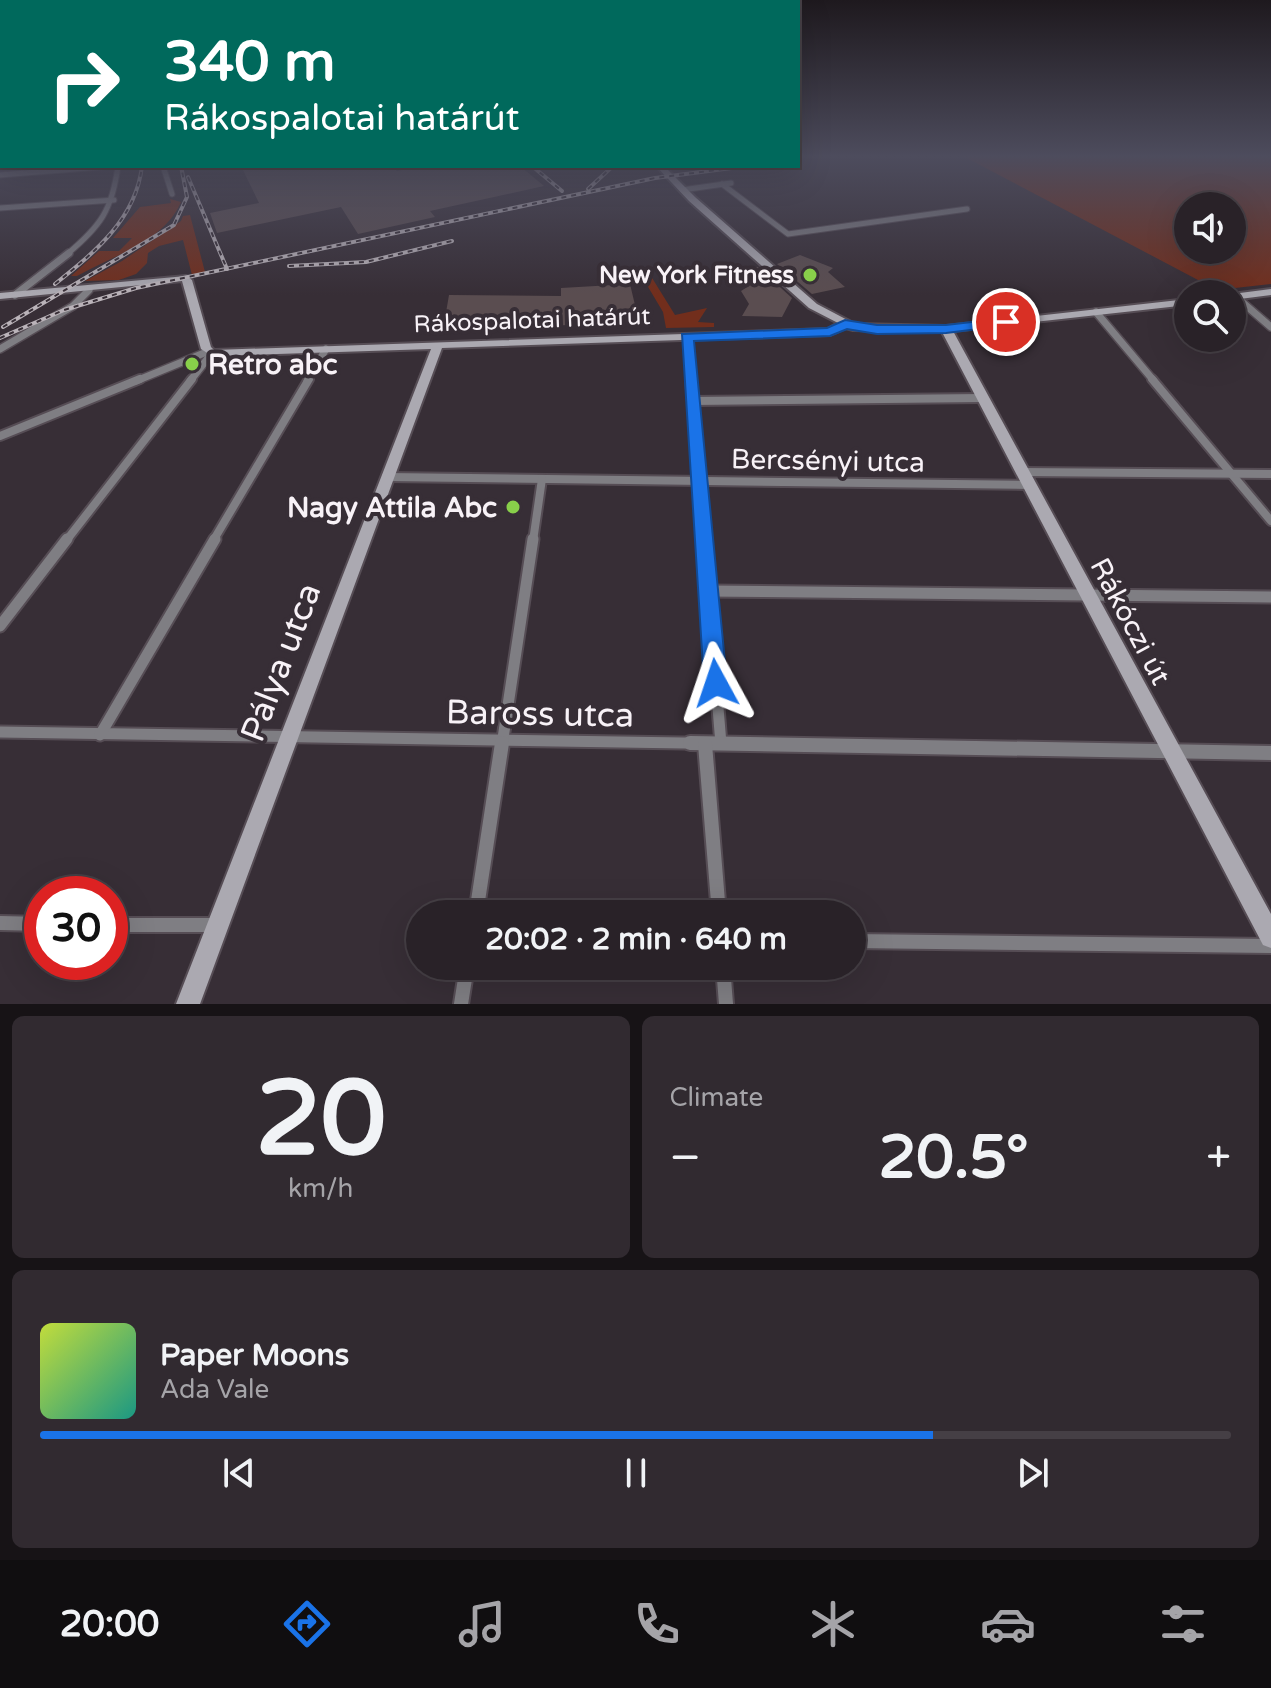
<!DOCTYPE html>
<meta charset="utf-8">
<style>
:root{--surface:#292228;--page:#312a30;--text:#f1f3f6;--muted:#a5a4a8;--line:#453f45;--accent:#1a73e8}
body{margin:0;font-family:"Varela Round",sans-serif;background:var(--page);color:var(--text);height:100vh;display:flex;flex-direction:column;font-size:30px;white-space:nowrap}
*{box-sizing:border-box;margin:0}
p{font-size:26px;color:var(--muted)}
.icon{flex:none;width:44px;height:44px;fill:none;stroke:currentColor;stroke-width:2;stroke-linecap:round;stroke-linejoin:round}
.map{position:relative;height:1004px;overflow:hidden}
.side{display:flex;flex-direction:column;gap:12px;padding:12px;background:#171316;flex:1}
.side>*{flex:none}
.top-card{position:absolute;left:0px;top:0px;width:800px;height:168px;box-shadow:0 8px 32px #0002,0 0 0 2px var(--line);background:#00695c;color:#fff;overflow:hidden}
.fabs{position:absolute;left:1174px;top:192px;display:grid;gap:16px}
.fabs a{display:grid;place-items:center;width:72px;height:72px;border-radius:50%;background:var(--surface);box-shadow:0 8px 32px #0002,0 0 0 2px var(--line);font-size:40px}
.speed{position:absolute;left:24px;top:876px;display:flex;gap:16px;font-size:40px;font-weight:700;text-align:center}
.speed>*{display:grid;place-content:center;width:104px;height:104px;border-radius:50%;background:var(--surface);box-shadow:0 8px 32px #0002,0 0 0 2px var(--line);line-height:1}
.speed .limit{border:12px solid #d22;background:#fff;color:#111}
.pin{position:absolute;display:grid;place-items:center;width:68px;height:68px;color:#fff;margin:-34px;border:4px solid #fff;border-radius:50%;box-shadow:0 2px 8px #0007}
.me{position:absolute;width:88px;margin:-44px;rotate:355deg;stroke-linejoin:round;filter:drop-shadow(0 0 6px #0008)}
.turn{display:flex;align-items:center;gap:28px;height:168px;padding:0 32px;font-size:36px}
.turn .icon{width:104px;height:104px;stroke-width:2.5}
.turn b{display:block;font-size:56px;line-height:68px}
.big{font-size:60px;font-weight:800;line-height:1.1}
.side .tile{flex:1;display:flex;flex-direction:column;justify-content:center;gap:12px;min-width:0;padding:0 28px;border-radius:12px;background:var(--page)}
.side .dial{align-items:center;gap:0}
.dial b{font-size:104px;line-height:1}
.song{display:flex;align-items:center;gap:24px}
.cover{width:96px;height:96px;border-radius:12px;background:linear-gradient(135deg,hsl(70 70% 55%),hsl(170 70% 35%))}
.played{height:8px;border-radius:4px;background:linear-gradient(90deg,var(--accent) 75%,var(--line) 75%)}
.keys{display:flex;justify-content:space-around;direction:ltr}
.heat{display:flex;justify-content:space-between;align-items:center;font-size:44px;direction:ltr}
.side .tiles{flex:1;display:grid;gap:12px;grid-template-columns:1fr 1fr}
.tile:last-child{grid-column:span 2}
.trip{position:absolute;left:406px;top:900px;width:460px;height:80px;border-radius:40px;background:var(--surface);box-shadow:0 8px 32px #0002,0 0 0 2px var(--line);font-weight:800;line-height:80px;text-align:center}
.tab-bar{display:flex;height:128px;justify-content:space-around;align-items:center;background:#100e10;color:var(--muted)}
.tab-bar .icon{width:56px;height:56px}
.tab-bar .active{color:var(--accent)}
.tab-bar b{font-size:36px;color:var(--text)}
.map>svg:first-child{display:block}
</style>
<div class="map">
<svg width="1271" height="1004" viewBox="0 0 1271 1004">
<rect width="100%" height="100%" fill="#372e36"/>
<g fill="#722e1c" fill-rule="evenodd">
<path d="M961,155H1271V284L1217,290ZM1188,206H1232V250H1188Z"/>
<path d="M170,199L181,202C164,242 112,256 77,276H71L99,251H119L132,238H113L140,207L171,203Z"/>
<path d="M190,215L205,272L192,275L183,240L159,246L148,253L147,263L136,274L119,280L85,281L122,261L181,221L183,216Z"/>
<path d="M649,273L675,315L707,308L698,322L714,323V327L666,328L663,312L641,275Z"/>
</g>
<g fill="#5a4d50">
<path d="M250,166H393L397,171L421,166H520L544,186L430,211L435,217L358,234L341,207L217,233L210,213L259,203L242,168Z"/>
<path d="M800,255L833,268L828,272L845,287L812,294L777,264Z"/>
<path d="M758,267L792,298L782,317L742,316L749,304L741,291L749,286L742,280L747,274L744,269Z"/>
<path d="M630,284L639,322L569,319V325L443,330L449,295L561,296V288Z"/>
</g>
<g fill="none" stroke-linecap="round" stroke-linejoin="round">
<defs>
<g id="street-far4">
<path d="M163,166L172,194"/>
<path d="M0,175L113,166"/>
<path d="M722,184L788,234L967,209"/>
<path d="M682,190L731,183"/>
<path d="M0,208L114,200"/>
<path d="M66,255C101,226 112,210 118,166"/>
</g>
<g id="street-far3">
<path d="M15,295L69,253"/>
<path d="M1235,296L1271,327"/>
<path d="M1096,312L1154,381"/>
<path d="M687,337L691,381"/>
<path d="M0,349L73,306L89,290"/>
<path d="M136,381L209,351"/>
<path d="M190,381L212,353"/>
<path d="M307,381L326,349"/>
</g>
<g id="street-far2">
<path d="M690,379L704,541"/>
<path d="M1152,379L1271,521"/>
<path d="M692,401L983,398"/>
<path d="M0,436L140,379"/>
<path d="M1022,472L1271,474"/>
<path d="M386,477L1030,485"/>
<path d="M66,541L192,379"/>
<path d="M213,541L309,379"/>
<path d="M533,541L542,479"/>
</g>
<g id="street-far1">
<path d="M704,539L721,744"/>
<path d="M708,591L1271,597"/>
<path d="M0,626L67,539"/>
<path d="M0,732L811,745"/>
<path d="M100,735L215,539"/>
<path d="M502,745L533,539"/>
</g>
<g id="street">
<path d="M690,743L1271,753"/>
<path d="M705,744L719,914"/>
<path d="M476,914L502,743"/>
<path d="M0,923L42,924"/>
<path d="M110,925H218"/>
<path d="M852,941L1271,946"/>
<path d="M723,966L726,1004"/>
<path d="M461,1004L467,966"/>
</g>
<g id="secondary">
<path d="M656,166H664L695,197L817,304L855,324L946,326L1188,299V305L953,331L1271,914V948L1263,945L942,332L853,330L846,328L830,335L442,348L200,1004H176L431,349L212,356L201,349L182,281L0,299V293L186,276L192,280L211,347L214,350L828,329L838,323L809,308L689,201Z"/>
<path d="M1271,289V295L1232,300V294Z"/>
</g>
</defs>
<use href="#street-far4" stroke="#564d55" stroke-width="7"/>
<use href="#street-far3" stroke="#564d55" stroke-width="10"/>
<use href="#street-far2" stroke="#564d55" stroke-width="12"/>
<use href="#street-far1" stroke="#564d55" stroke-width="15"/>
<use href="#street" stroke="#564d55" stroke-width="18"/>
<use href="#secondary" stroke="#564d55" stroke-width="4"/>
<use href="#street-far4" stroke="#7f7e83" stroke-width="5"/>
<use href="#street-far3" stroke="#7f7e83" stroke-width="7"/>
<use href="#street-far2" stroke="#7f7e83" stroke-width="8"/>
<use href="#street-far1" stroke="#7f7e83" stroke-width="11"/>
<use href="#street" stroke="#7f7e83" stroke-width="14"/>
<use href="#secondary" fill="#aba9b1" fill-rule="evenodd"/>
<defs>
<g id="rail">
<path d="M532,166L562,191"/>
<path d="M188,177L227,269"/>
<path d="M588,189L613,166"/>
<path d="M289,266L366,262L452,241"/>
<path d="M55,284C95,252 136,219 142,166"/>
<path d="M3,327L174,225L187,197L181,166"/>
<path d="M0,338L64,310L136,288L655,178L747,166"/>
</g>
</defs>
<use href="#rail" stroke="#bab3b9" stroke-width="4"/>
<use href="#rail" stroke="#372e36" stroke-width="2" stroke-dasharray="5" stroke-linecap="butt"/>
</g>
<linearGradient id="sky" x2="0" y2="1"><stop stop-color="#1e191e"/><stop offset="0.53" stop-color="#4d4c5d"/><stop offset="1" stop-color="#4d4c5d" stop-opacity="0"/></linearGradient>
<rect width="1271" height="295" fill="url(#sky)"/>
<path fill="#1a73e8" stroke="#114b97" stroke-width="2" d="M1006,318L1011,320V325L946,333L877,334L847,329L830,336L694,341L727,683L724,690L716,693L708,690L704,683L682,334L827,328L845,320L877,325H946Z"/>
<g fill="#88cf4a" stroke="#372e36" stroke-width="3">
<circle cx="810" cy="275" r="8"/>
<circle cx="192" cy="364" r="8"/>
<circle cx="513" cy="507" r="8"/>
</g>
<g text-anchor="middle" stroke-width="8" stroke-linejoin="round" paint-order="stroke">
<g font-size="24" font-weight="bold" fill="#f8f2f7" stroke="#372e36" text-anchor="end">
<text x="794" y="283">New York Fitness</text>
</g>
<g font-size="24" fill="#f8f2f7" stroke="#372e36">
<text transform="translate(532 320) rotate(-2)" y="8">Rákospalotai határút</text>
</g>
<g font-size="28" font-weight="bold" fill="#f8f2f7" stroke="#372e36" text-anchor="start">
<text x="208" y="374">Retro abc</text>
<text x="497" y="517" text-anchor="end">Nagy Attila Abc</text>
</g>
<g font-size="28" fill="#f8f2f7" stroke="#372e36">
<text transform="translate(828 460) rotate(1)" y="10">Bercsényi utca</text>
<text transform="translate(1131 621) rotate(62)" y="10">Rákóczi út</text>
</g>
<g font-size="34" fill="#f8f2f7" stroke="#372e36">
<text transform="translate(280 662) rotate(-69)" y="12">Pálya utca</text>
<text transform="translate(540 713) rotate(1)" y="12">Baross utca</text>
</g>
</g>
</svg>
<div class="fabs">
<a><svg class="icon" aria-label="sound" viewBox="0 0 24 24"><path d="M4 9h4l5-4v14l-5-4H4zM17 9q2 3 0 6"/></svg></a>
<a><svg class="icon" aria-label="search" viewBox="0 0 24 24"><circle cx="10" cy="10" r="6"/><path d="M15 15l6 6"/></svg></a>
</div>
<div class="speed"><div class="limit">30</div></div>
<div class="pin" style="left:1006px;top:322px;background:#d93025"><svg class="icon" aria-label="arrive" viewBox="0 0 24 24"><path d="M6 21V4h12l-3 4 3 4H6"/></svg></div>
<svg class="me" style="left:716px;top:683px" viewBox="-20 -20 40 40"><path d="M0-17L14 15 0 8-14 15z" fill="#1a73e8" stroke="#fff" stroke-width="4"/></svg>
<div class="trip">20:02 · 2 min · 640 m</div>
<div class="top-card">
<div class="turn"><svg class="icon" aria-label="right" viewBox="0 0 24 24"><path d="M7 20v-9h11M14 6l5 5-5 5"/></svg><div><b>340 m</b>Rákospalotai határút</div></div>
</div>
</div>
<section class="side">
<div class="tiles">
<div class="tile dial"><b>20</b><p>km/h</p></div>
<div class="tile"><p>Climate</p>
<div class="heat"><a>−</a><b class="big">20.5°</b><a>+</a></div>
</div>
<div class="tile">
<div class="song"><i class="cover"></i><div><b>Paper Moons</b><p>Ada Vale</p></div></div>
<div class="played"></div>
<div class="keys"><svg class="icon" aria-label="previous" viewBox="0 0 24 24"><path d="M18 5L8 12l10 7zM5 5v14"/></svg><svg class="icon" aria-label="pause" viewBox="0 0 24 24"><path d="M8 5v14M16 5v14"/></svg><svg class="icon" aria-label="next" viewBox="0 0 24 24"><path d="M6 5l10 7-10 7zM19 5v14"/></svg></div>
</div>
</div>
</section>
<nav class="tab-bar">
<b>20:00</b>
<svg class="icon active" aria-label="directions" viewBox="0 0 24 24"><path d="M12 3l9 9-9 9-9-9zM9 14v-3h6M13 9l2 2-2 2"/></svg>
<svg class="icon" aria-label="music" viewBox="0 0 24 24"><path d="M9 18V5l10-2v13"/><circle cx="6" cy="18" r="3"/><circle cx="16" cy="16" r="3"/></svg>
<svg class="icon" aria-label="phone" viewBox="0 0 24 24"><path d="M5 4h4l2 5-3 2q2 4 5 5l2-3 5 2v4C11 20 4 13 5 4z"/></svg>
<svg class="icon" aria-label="climate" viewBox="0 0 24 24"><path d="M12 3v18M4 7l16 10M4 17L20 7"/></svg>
<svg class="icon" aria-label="car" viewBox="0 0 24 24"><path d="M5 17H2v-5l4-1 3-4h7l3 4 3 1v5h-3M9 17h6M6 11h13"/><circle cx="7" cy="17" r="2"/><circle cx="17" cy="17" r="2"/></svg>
<svg class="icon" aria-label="filters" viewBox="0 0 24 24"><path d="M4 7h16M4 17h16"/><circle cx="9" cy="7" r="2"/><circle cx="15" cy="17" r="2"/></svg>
</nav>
